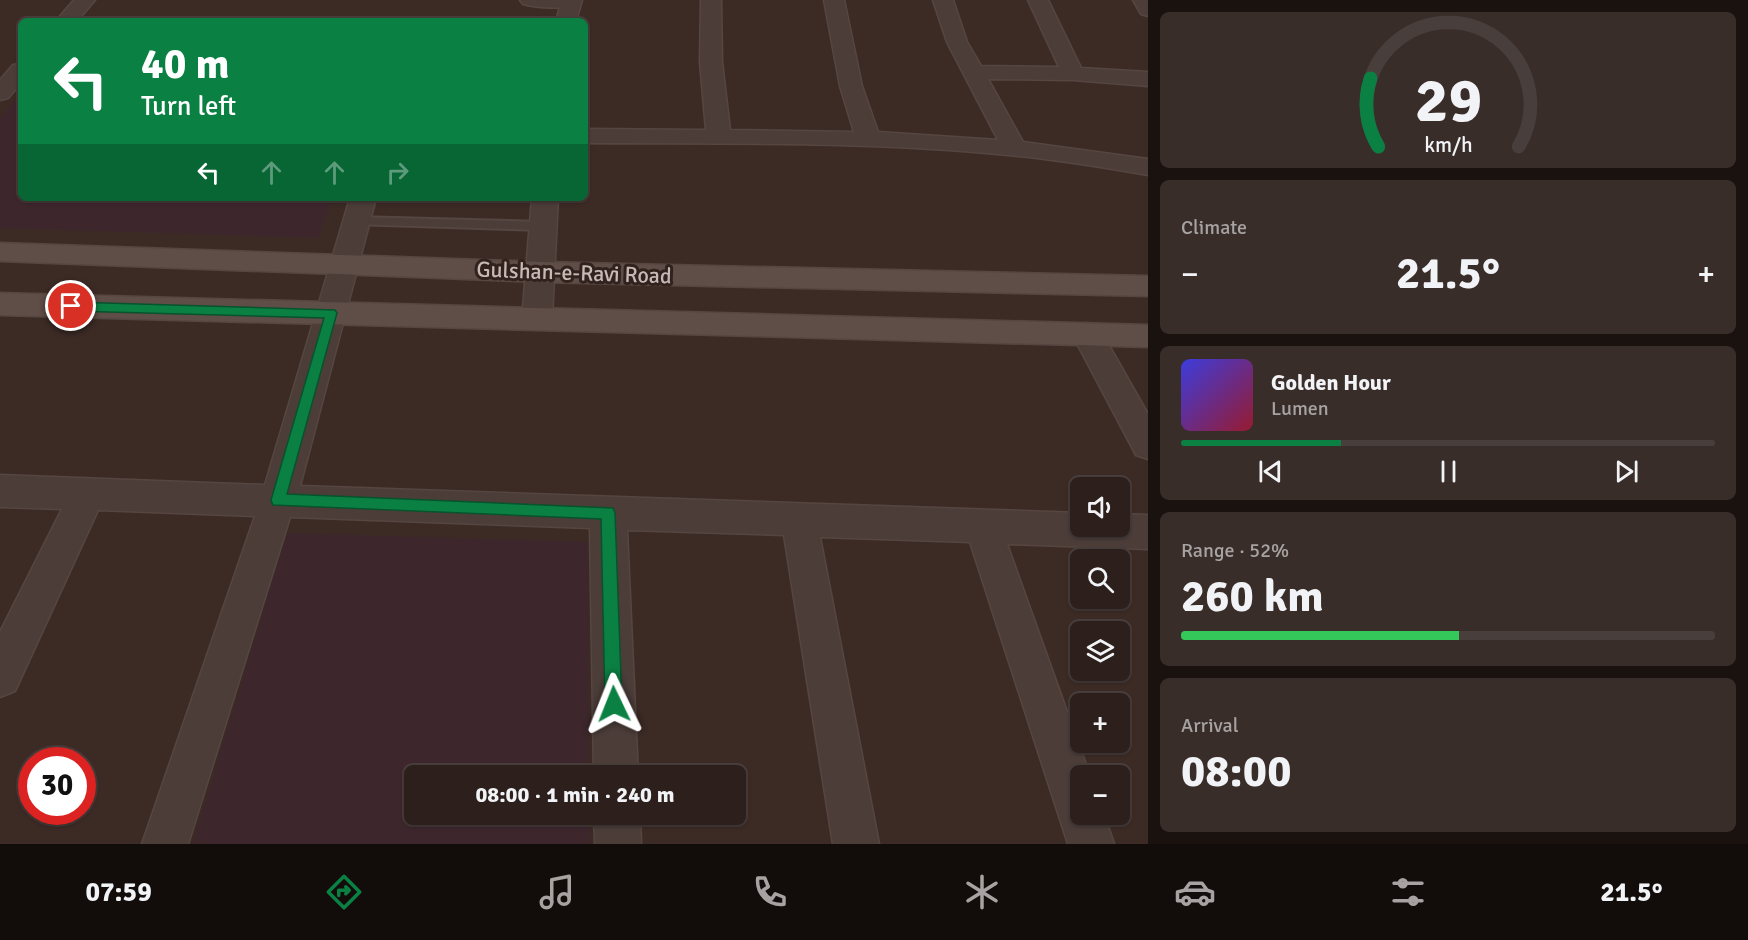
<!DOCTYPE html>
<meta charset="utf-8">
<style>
:root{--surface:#2d201c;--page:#392d29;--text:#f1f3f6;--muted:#a7a3a3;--line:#483e3b;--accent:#0b8043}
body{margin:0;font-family:Signika,sans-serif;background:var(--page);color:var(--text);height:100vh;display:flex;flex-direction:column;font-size:22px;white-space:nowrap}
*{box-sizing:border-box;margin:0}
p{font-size:20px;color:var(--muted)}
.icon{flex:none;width:33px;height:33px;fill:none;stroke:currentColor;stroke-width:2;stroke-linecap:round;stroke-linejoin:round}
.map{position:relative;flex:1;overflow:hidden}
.panel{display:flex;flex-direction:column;gap:12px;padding:12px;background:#19120f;width:600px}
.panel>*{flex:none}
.hud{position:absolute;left:18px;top:18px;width:570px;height:183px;border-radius:9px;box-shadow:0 2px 4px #0004,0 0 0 2px var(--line);background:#0b8043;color:#fff;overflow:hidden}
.buttons{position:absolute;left:1070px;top:477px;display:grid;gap:12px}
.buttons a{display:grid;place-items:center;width:60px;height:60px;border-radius:9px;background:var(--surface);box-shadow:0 2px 4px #0004,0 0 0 2px var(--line);font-size:30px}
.speed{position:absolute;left:18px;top:747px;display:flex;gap:12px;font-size:30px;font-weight:700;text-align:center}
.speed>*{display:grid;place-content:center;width:78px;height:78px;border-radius:50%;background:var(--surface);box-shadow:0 2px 4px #0004,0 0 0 2px var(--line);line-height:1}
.speed .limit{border:9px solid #d22;background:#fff;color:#111}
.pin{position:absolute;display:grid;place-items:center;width:51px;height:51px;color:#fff;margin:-26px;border:3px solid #fff;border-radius:50%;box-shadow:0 2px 6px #0007}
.me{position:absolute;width:66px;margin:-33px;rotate:358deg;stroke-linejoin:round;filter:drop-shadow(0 0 4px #0008)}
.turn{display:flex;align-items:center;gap:21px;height:126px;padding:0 24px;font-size:27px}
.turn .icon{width:78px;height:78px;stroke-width:2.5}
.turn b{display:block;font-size:42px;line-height:51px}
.lanes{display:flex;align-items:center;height:57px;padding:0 24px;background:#0003;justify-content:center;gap:30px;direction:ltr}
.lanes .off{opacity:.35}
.big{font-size:45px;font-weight:700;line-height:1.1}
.panel .widget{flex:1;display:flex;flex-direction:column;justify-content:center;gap:9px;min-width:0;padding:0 21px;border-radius:9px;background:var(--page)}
.panel .dial{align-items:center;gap:0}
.dial svg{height:156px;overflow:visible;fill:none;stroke:var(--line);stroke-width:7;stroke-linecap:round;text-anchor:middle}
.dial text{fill:var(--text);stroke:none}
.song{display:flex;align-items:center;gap:18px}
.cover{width:72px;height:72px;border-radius:9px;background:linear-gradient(135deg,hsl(240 70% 55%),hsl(350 70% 35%))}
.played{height:6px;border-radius:3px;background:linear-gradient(90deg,var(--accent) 30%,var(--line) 30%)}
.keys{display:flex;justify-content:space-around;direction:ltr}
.heat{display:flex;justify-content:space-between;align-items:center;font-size:33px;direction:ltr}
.charge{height:9px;border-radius:4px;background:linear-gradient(90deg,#34c759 52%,var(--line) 0)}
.trip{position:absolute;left:404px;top:765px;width:342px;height:60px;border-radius:9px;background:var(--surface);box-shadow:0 2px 4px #0004,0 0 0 2px var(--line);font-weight:700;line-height:60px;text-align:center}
.menu{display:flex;height:96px;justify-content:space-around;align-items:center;background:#120d0b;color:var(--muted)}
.menu .icon{width:42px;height:42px}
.menu .active{color:var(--accent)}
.menu b{font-size:27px;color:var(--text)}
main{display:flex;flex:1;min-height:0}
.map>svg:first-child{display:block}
</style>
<main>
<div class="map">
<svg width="1148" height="844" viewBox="0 0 1148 844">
<rect width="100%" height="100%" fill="#3c2a25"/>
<g fill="#3d272d">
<path d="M21,94V198H332L318,238L0,228V118Z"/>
<path d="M287,533L588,542L589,775L414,776V814L589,815L590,844H193Z"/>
</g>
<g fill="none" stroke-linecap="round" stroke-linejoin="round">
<defs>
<path id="service" d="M356,217L543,222L550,226L543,230L351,224L349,221L351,218Z"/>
<g id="minor">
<path d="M74,0H95L77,21H56Z"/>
<path d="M520,0H580L581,1L578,5C562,9 539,8 523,4Z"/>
<path d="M701,0H721L722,62L730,130L854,132L840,86L824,0H844L862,86L878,132L998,140L947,42L933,0H953L967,42L981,66L1059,67L1028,0H1048L1081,68L1148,72V86L1073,80L988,79L1023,142L1148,159V175C1102,167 1055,159 1008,155C868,141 726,144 585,143V129L706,130L700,62Z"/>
<path d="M1133,0H1148V16L1141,14Z"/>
<path d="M21,64V83L8,98L0,100V80L13,65Z"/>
<path d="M350,198H376L300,486L1080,513V526H1119V514L1148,515V549L1007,544L1090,776H1080V814H1104L1114,844H1068L970,542L820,537L879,844H833L784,535L627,530L638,776H594L590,528L290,517L188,844H142L255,516L98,510L15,691L0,697V632L62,509L0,507V475L265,485Z"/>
<path d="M1087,323L1098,326L1148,414V459L1136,455L1072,334L1076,326Z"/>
<path d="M594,814H640L641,844H595Z"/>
</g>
<g id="tertiary">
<path d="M562,0H582L576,21H556Z"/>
<path d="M532,198H558L552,319L547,327L537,330L527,327L522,319Z"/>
</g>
<g id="secondary">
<path d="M0,243L542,262L1148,276V296L542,282L0,261Z"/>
<path d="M0,293L1148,325V347L0,315Z"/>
</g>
</defs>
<use href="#service" stroke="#554642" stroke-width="4"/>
<use href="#minor" stroke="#554642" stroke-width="3"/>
<use href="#tertiary" stroke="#554642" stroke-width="3"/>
<use href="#secondary" stroke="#554642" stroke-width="3"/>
<use href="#service" fill="#4c3d39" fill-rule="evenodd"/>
<use href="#minor" fill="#4c3d39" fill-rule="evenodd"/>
<use href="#tertiary" fill="#4c3d39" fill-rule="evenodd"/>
<use href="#secondary" fill="#5f4d47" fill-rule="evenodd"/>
</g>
<path fill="#0b8043" stroke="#07532c" stroke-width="1.5" d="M71,302L335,310L337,313L287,494L613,508L615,513L622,704L620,710L614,713L607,710L605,704L601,519L273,505L271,500L324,318L71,311L65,306Z"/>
<g text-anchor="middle" stroke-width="6" stroke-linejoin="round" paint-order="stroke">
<g font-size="22" fill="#c7b9b5" stroke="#31221e">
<text transform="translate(574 272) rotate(2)" y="8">Gulshan-e-Ravi Road</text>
</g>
</g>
</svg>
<div class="buttons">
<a><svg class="icon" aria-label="sound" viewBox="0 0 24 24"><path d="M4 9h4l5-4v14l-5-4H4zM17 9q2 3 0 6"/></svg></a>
<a><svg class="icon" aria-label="search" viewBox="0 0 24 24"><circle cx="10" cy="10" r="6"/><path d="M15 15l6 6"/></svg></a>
<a><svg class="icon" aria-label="layers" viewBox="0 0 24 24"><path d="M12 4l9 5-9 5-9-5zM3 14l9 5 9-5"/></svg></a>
<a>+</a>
<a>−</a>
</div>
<div class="speed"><div class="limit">30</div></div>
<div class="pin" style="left:71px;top:306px;background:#d93025"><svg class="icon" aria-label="arrive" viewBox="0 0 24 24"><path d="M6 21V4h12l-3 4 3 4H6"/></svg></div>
<svg class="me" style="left:614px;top:704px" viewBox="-20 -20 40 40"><path d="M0-17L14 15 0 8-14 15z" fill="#0b8043" stroke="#fff" stroke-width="4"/></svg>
<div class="trip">08:00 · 1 min · 240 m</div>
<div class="hud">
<div class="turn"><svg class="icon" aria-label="left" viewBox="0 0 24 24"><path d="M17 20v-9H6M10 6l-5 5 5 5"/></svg><div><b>40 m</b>Turn left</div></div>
<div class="lanes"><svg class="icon" aria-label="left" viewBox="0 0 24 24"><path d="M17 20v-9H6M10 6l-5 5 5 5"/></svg><svg class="icon off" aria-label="ahead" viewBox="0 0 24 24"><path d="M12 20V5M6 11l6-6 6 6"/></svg><svg class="icon off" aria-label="ahead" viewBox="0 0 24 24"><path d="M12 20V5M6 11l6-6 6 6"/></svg><svg class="icon off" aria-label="right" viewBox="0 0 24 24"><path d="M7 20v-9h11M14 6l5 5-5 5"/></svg></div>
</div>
</div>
<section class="panel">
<div class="widget dial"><svg viewBox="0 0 100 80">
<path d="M14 69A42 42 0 1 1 86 69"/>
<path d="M14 69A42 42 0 0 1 10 34" stroke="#0b8043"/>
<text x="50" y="56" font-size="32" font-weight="700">29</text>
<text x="50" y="72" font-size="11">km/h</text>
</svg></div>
<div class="widget"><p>Climate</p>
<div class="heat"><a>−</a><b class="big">21.5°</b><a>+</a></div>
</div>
<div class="widget">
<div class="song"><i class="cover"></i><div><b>Golden Hour</b><p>Lumen</p></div></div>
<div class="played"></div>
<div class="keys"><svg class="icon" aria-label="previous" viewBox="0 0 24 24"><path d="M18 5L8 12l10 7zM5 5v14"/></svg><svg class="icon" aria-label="pause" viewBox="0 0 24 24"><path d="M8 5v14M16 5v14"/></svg><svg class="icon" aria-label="next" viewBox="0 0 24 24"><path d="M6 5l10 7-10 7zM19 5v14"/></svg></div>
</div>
<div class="widget"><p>Range · 52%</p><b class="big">260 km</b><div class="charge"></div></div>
<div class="widget"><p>Arrival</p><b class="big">08:00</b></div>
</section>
</main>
<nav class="menu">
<b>07:59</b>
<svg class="icon active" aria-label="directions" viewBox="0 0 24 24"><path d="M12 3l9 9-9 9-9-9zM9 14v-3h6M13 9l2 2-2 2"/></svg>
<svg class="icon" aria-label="music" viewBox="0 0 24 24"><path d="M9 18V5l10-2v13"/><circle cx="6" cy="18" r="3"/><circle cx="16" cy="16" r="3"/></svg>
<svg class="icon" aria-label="phone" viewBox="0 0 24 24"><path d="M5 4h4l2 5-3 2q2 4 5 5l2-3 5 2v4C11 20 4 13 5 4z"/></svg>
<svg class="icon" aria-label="climate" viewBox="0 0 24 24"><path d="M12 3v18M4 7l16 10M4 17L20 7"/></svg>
<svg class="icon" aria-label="car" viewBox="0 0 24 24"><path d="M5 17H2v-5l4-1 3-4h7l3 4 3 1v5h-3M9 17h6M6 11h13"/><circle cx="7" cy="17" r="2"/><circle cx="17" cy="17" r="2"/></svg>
<svg class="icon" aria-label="filters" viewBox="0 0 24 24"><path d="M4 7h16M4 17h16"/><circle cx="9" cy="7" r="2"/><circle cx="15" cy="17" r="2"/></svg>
<b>21.5°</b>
</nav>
